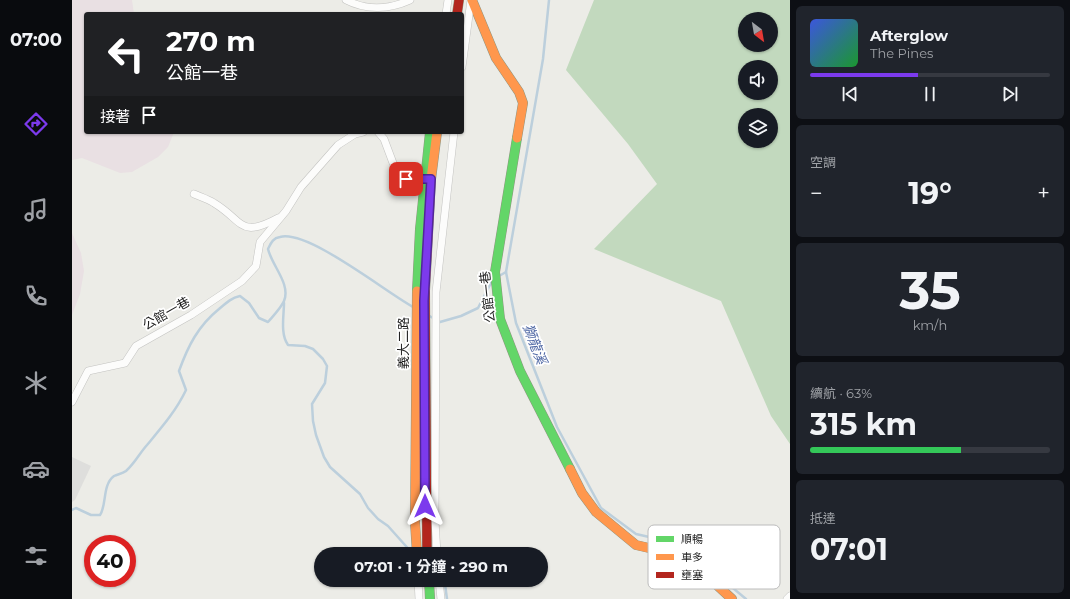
<!DOCTYPE html>
<html lang="zh-TW">
<meta charset="utf-8">
<style>
:root{--surface:#171b24;--page:#20242c;--text:#f1f3f6;--muted:#9ea1a6;--line:#363941;--accent:#7c3aed}
body{margin:0;font-family:Montserrat,"Noto Sans TC",sans-serif;background:var(--page);color:var(--text);height:100vh;display:flex;flex-direction:column;font-size:15px;white-space:nowrap}
*{box-sizing:border-box;margin:0}
p{font-size:13px;color:var(--muted)}
.icon{flex:none;width:22px;height:22px;fill:none;stroke:currentColor;stroke-width:2;stroke-linecap:round;stroke-linejoin:round}
.map{position:relative;flex:1;overflow:hidden}
.side{display:flex;flex-direction:column;gap:6px;padding:6px;background:#0d0f14;width:280px}
.side>*{flex:none}
.guide{position:absolute;left:12px;top:12px;width:380px;height:122px;border-radius:4px;box-shadow:0 1px 3px #0004;background:#202124;color:#fff;overflow:hidden}
.needle{width:26px;rotate:149deg}
.buttons{position:absolute;left:666px;top:12px;display:grid;gap:8px}
.buttons a{display:grid;place-items:center;width:40px;height:40px;border-radius:50%;background:var(--surface);box-shadow:0 1px 3px #0004;font-size:20px}
.speed{position:absolute;left:12px;top:535px;display:flex;gap:8px;font-size:20px;font-weight:700;text-align:center}
.speed>*{display:grid;place-content:center;width:52px;height:52px;border-radius:50%;background:var(--surface);box-shadow:0 1px 3px #0004;line-height:1}
.speed .limit{border:6px solid #d22;background:#fff;color:#111}
.pin{position:absolute;display:grid;place-items:center;width:34px;height:34px;color:#fff;margin:-17px;border-radius:8px;box-shadow:0 2px 6px #0006}
.me{position:absolute;width:44px;margin:-22px;rotate:0deg;stroke-linejoin:round;filter:drop-shadow(0 0 3px #0008)}
.turn{display:flex;align-items:center;gap:14px;height:84px;padding:0 16px;font-size:18px}
.turn .icon{width:52px;height:52px;stroke-width:2.5}
.turn b{display:block;font-size:28px;line-height:34px}
.then{display:flex;align-items:center;height:38px;padding:0 16px;background:#0003;gap:8px;font-size:15px}
.big{font-size:30px;font-weight:700;line-height:1.1}
.side .card{flex:1;display:flex;flex-direction:column;justify-content:center;gap:6px;min-width:0;padding:0 14px;border-radius:6px;background:var(--page)}
.side .dial{align-items:center;gap:0}
.dial b{font-size:52px;line-height:1}
.song{display:flex;align-items:center;gap:12px}
.cover{width:48px;height:48px;border-radius:6px;background:linear-gradient(135deg,hsl(230 70% 55%),hsl(130 70% 35%))}
.played{height:4px;border-radius:2px;background:linear-gradient(90deg,var(--accent) 45%,var(--line) 45%)}
.keys{display:flex;justify-content:space-around;direction:ltr}
.heat{display:flex;justify-content:space-between;align-items:center;font-size:22px;direction:ltr}
.charge{height:6px;border-radius:3px;background:linear-gradient(90deg,#34c759 63%,var(--line) 0)}
.trip{position:absolute;left:242px;top:547px;width:234px;height:40px;border-radius:20px;background:var(--surface);box-shadow:0 1px 3px #0004;font-weight:700;line-height:40px;text-align:center}
main{display:flex;flex:1;min-height:0}
.tabs{display:flex;flex-direction:column;width:72px;justify-content:space-around;align-items:center;background:#090b0e;color:var(--muted)}
.tabs .icon{width:28px;height:28px}
.tabs .on{color:var(--accent)}
.tabs b{font-size:18px;color:var(--text)}
.map>svg:first-child{display:block}
</style>
<main>
<nav class="tabs">
<b>07:00</b>
<svg class="icon on" aria-label="directions" viewBox="0 0 24 24"><path d="M12 3l9 9-9 9-9-9zM9 14v-3h6M13 9l2 2-2 2"/></svg>
<svg class="icon" aria-label="music" viewBox="0 0 24 24"><path d="M9 18V5l10-2v13"/><circle cx="6" cy="18" r="3"/><circle cx="16" cy="16" r="3"/></svg>
<svg class="icon" aria-label="phone" viewBox="0 0 24 24"><path d="M5 4h4l2 5-3 2q2 4 5 5l2-3 5 2v4C11 20 4 13 5 4z"/></svg>
<svg class="icon" aria-label="climate" viewBox="0 0 24 24"><path d="M12 3v18M4 7l16 10M4 17L20 7"/></svg>
<svg class="icon" aria-label="car" viewBox="0 0 24 24"><path d="M5 17H2v-5l4-1 3-4h7l3 4 3 1v5h-3M9 17h6M6 11h13"/><circle cx="7" cy="17" r="2"/><circle cx="17" cy="17" r="2"/></svg>
<svg class="icon" aria-label="filters" viewBox="0 0 24 24"><path d="M4 7h16M4 17h16"/><circle cx="9" cy="7" r="2"/><circle cx="15" cy="17" r="2"/></svg>
</nav>
<div class="map">
<svg width="718" height="599" viewBox="0 0 718 599">
<rect width="100%" height="100%" fill="#ecece7"/>
<g fill="#e9e0e3">
<path d="M0,0H60L62,14H14V132H102L96,147L86,157L60,172L48,173L10,158L0,160Z"/>
<path d="M0,233L9,253L12,271L8,294L0,315Z"/>
</g>
<path fill="#c2d9be" fill-rule="evenodd" d="M522,0H718V444L699,416L649,301L522,249L585,184L556,144L494,70ZM673,19H699V45H673ZM673,67H699V93H673ZM673,115H699V141H673Z"/>
<path fill="#dededc" d="M0,457L19,466L3,500L0,502Z"/>
<g fill="none" stroke-linecap="round" stroke-linejoin="round">
<g stroke="#bccfdc" stroke-width="2.5">
<path d="M477,0L471,59L434,272L444,323L485,427L529,508L564,534L586,539L596,538L607,543L674,599"/>
<path d="M427,276L434,272"/>
<path d="M212,303C212,315 208,334 216,345L233,346L241,349L251,359L255,366L253,383L240,404L241,421L244,435L252,457L258,467L288,494L296,508L306,519L316,526L341,554"/>
<path d="M354,314L368,322L389,316L406,308L421,279"/>
<path d="M0,510L4,508L19,515H28C35,505 30,485 42,476C46,474 50,474 54,471C63,463 67,454 75,445C90,427 104,411 114,390L107,371C116,346 126,326 147,309C154,303 159,298 168,296L177,303L187,318L196,322C201,316 209,308 212,301C219,284 200,266 196,249C199,243 201,238 208,237C236,229 316,294 343,308"/>
<path d="M369,580L373,584L375,599"/>
</g>
<defs>
<g id="street">
<path d="M274,0C295,11 318,9 338,0"/>
<path d="M374,14L376,0"/>
<path d="M390,67L399,0"/>
<path d="M306,132L312,139L324,171L328,177L334,179H357"/>
<path d="M122,194C129,197 136,199 142,203C172,221 167,239 206,218"/>
<path d="M0,402L16,371L53,363L64,346L119,315L170,281L184,266L188,242L214,211L229,187L266,145L283,134L291,132"/>
<path d="M365,554L363,521L364,292L382,132"/>
<path d="M346,580L347,599"/>
<path d="M367,580L369,599"/>
<path d="M715,599L718,596"/>
</g>
<g id="fast">
<path d="M445,138L423,272L428,319L448,371L498,469"/>
<path d="M345,291L348,229L358,132"/>
<path d="M357,580L358,599"/>
</g>
<g id="slow">
<path d="M400,0L424,58L447,92L451,103L445,138"/>
<path d="M353,291L359,179L365,132"/>
<path d="M498,469L510,493L524,512L564,545L577,548L598,547L609,552L660,599"/>
<path d="M345,554L343,522L345,291"/>
</g>
<g id="jam">
<path d="M385,14L387,0"/>
<path d="M353,291L355,554"/>
</g>
</defs>
<use href="#street" stroke="#c3c3c1" stroke-width="8"/>
<use href="#fast" stroke="#8f9580" stroke-width="10"/>
<use href="#slow" stroke="#8f9580" stroke-width="10"/>
<use href="#jam" stroke="#8f9580" stroke-width="10"/>
<use href="#street" stroke="#fcfcfb" stroke-width="7"/>
<use href="#fast" stroke="#63d668" stroke-width="9"/>
<use href="#slow" stroke="#ff974d" stroke-width="9"/>
<use href="#jam" stroke="#b3261e" stroke-width="9"/>
</g>
<g fill="none" stroke-linecap="round" stroke-linejoin="round">
<defs>
<path id="route" d="M334,179H359L352,301L353,506"/>
</defs>
<use href="#route" stroke="#51269a" stroke-width="10"/>
<use href="#route" stroke="#7c3aed" stroke-width="7"/>
</g>
<g text-anchor="middle" stroke-width="3.5" stroke-linejoin="round" paint-order="stroke">
<g font-size="13" fill="#1e1e1e" stroke="#fff">
<text transform="translate(415 297) rotate(-96)" y="5">公館一巷</text>
<text transform="translate(94 313) rotate(-30)" y="5">公館一巷</text>
<text transform="translate(331 343) rotate(-90)" y="5">義大二路</text>
</g>
<g font-size="14" font-style="italic" fill="#526aa6" stroke="#fff">
<text transform="translate(463 344) rotate(69)" y="5">獅龍溪</text>
</g>
</g>
<rect x="576" y="525" width="132" height="64" rx="6" fill="#fff" stroke="#bcbcbc" stroke-width="1"/>
<rect x="584" y="536" width="18" height="6" fill="#63d668"/>
<rect x="584" y="554" width="18" height="6" fill="#ff974d"/>
<rect x="584" y="572" width="18" height="6" fill="#b3261e"/>
<g font-size="11" fill="#1e1e1e">
<text x="609" y="543">順暢</text>
<text x="609" y="561">車多</text>
<text x="609" y="579">壅塞</text>
</g>
</svg>
<div class="buttons">
<a><svg class="needle" viewBox="-14 -14 28 28"><path d="M0-13l5 13h-10z" fill="#e53935"/><path d="M0 13l5-13h-10z" fill="#9ea1a6"/></svg></a>
<a><svg class="icon" aria-label="sound" viewBox="0 0 24 24"><path d="M4 9h4l5-4v14l-5-4H4zM17 9q2 3 0 6"/></svg></a>
<a><svg class="icon" aria-label="layers" viewBox="0 0 24 24"><path d="M12 4l9 5-9 5-9-5zM3 14l9 5 9-5"/></svg></a>
</div>
<div class="speed"><div class="limit">40</div></div>
<div class="pin" style="left:334px;top:179px;background:#d93025"><svg class="icon" aria-label="arrive" viewBox="0 0 24 24"><path d="M6 21V4h12l-3 4 3 4H6"/></svg></div>
<svg class="me" style="left:353px;top:506px" viewBox="-20 -20 40 40"><path d="M0-17L14 15 0 8-14 15z" fill="#7c3aed" stroke="#fff" stroke-width="4"/></svg>
<div class="trip">07:01 · 1 分鐘 · 290 m</div>
<div class="guide">
<div class="turn"><svg class="icon" aria-label="left" viewBox="0 0 24 24"><path d="M17 20v-9H6M10 6l-5 5 5 5"/></svg><div><b>270 m</b>公館一巷</div></div>
<div class="then">接著<svg class="icon" aria-label="arrive" viewBox="0 0 24 24"><path d="M6 21V4h12l-3 4 3 4H6"/></svg></div>
</div>
</div>
<section class="side">
<div class="card">
<div class="song"><i class="cover"></i><div><b>Afterglow</b><p>The Pines</p></div></div>
<div class="played"></div>
<div class="keys"><svg class="icon" aria-label="previous" viewBox="0 0 24 24"><path d="M18 5L8 12l10 7zM5 5v14"/></svg><svg class="icon" aria-label="pause" viewBox="0 0 24 24"><path d="M8 5v14M16 5v14"/></svg><svg class="icon" aria-label="next" viewBox="0 0 24 24"><path d="M6 5l10 7-10 7zM19 5v14"/></svg></div>
</div>
<div class="card"><p>空調</p>
<div class="heat"><a>−</a><b class="big">19°</b><a>+</a></div>
</div>
<div class="card dial"><b>35</b><p>km/h</p></div>
<div class="card"><p>續航 · 63%</p><b class="big">315 km</b><div class="charge"></div></div>
<div class="card"><p>抵達</p><b class="big">07:01</b></div>
</section>
</main>
